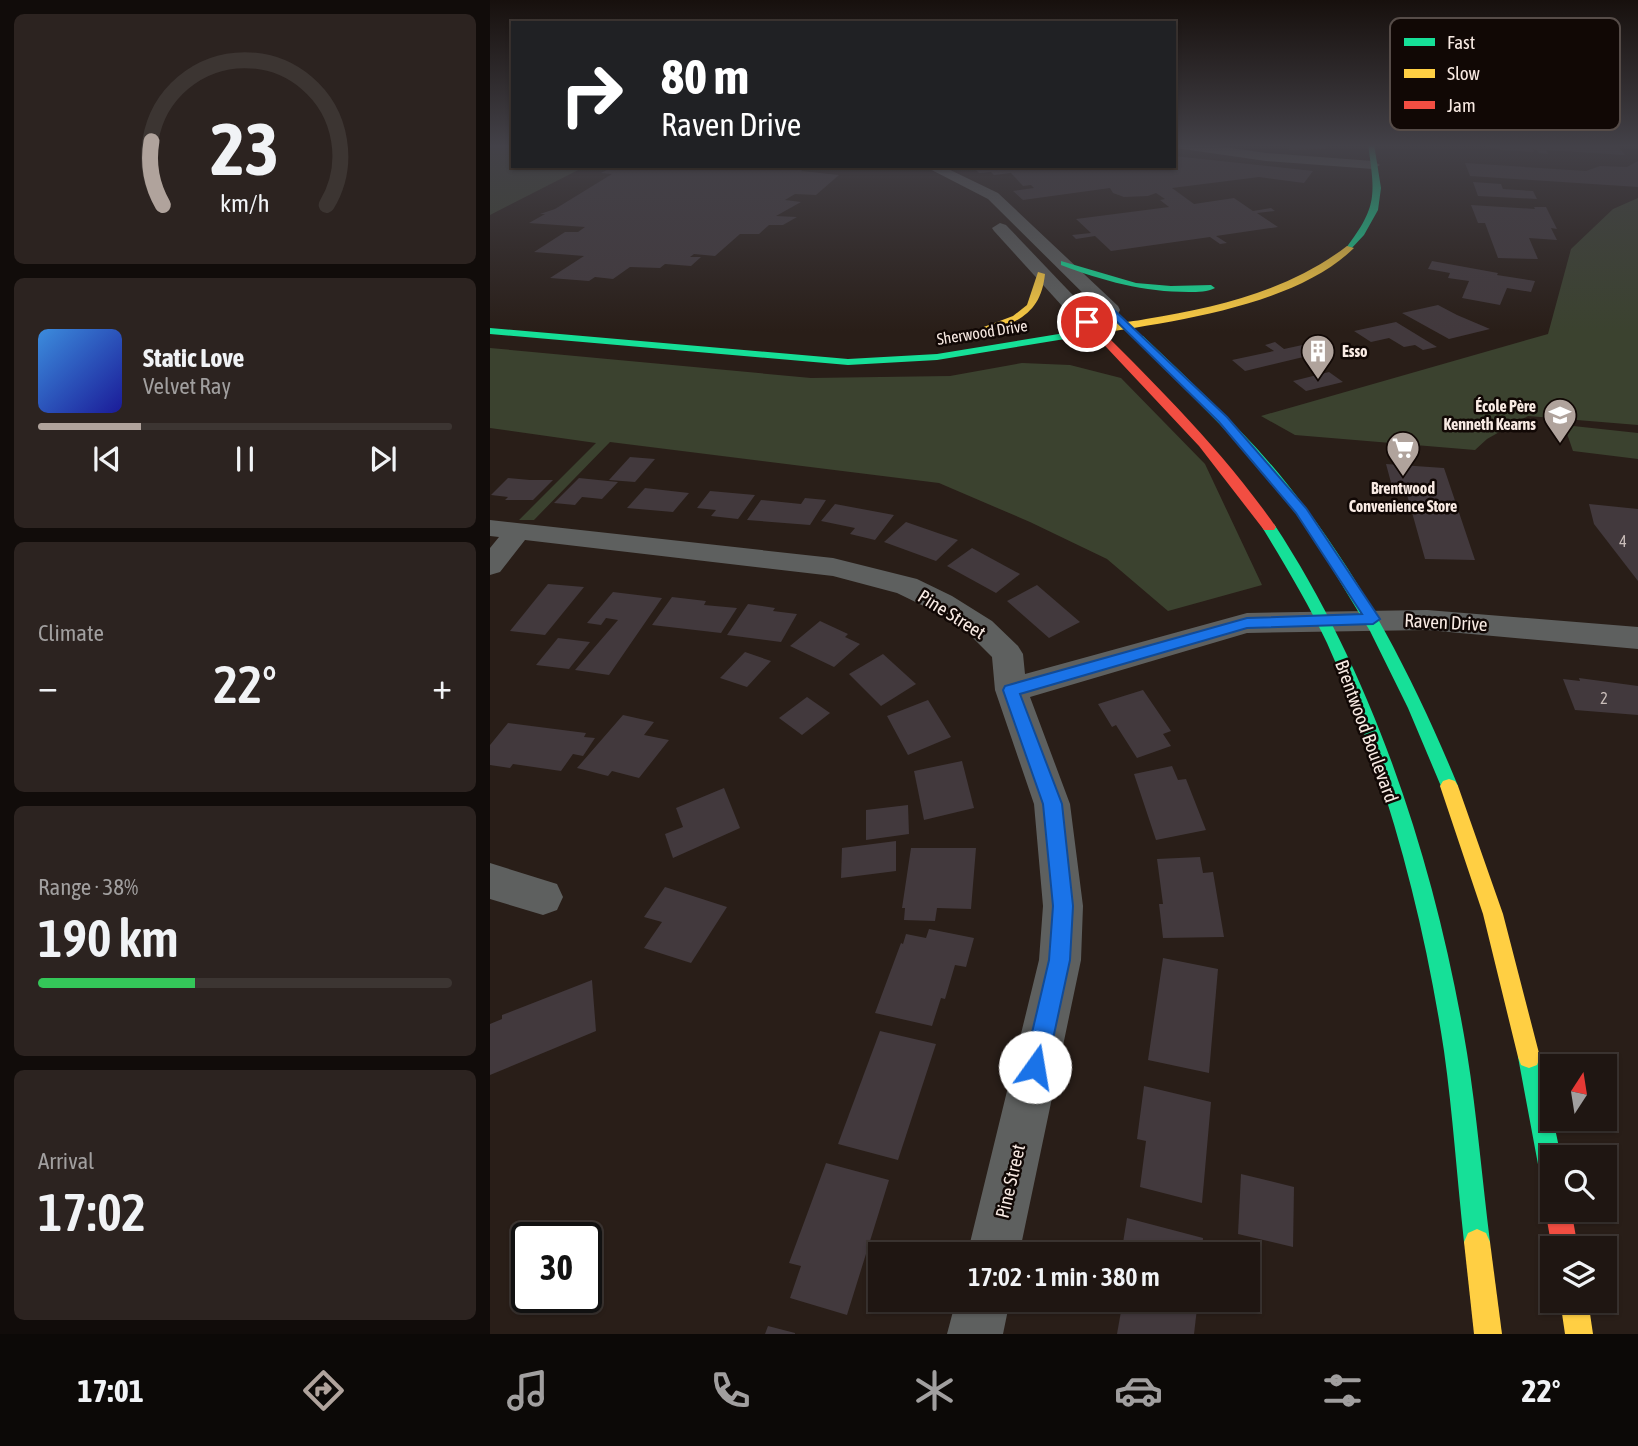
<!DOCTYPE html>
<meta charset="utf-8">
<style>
:root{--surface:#1f1612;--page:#2c2320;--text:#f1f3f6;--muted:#a19f9f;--line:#3c3532;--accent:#b0a39c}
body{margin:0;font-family:"Asap Condensed",sans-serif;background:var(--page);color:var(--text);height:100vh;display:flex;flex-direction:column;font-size:26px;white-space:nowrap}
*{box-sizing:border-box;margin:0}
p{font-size:23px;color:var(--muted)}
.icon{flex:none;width:38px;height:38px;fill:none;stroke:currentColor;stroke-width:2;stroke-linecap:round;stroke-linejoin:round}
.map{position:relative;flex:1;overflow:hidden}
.sheet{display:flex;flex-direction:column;gap:14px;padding:14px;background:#110c0a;width:490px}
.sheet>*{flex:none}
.guide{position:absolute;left:21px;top:21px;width:665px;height:147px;border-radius:0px;box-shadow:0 2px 5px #0004,0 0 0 2px var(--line);background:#202124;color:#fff;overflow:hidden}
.needle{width:46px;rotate:12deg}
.fabs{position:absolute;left:1050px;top:1054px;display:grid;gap:14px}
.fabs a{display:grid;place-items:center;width:77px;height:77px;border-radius:0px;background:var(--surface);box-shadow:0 2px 5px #0004,0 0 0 2px var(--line);font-size:35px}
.speed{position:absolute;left:21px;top:1222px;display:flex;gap:14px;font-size:35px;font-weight:700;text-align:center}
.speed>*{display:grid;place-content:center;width:91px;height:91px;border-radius:50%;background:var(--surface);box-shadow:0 2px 5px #0004,0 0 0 2px var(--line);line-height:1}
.speed .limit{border:4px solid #111;border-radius:10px;background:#fff;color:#111}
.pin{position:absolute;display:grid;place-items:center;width:60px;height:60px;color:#fff;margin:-30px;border:4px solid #fff;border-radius:50%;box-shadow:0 2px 7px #0007}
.me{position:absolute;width:77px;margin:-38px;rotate:13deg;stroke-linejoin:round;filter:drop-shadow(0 0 5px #0008)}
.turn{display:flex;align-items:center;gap:24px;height:147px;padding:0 35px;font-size:32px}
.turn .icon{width:91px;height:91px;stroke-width:2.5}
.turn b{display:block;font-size:49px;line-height:60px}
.big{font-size:52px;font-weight:600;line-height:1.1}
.sheet .tile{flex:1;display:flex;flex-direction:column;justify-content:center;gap:10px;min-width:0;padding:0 24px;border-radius:10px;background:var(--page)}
.sheet .dial{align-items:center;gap:0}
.dial svg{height:182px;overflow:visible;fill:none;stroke:var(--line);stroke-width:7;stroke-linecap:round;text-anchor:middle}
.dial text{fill:var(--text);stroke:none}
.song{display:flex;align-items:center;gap:21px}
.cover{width:84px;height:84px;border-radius:10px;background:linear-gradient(135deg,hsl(210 70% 55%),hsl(240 70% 35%))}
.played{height:7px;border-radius:4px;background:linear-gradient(90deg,var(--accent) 25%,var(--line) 25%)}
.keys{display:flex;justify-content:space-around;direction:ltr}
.heat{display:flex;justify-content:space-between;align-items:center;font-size:38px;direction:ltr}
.charge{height:10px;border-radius:5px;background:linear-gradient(90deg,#34c759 38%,var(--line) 0)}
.trip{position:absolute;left:378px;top:1242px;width:392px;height:70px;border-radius:0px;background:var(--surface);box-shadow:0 2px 5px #0004,0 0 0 2px var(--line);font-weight:600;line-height:70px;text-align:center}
.menu{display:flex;height:112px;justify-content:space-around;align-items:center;background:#0c0907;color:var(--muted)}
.menu .icon{width:49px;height:49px}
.menu .current{color:var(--accent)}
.menu b{font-size:32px;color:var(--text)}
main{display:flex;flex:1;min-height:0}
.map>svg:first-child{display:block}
</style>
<main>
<section class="sheet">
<div class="tile dial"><svg viewBox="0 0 100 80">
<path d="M14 69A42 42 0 1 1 86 69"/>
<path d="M14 69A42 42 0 0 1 9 41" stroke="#b0a39c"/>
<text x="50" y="56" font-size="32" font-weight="700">23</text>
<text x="50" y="72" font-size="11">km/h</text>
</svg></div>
<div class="tile">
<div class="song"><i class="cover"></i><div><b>Static Love</b><p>Velvet Ray</p></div></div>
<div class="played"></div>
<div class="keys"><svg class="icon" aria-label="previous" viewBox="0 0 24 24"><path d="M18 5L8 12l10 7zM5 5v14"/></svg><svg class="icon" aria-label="pause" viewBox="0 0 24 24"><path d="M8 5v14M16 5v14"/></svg><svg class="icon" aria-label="next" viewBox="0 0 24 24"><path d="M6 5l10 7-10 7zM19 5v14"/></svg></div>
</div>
<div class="tile"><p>Climate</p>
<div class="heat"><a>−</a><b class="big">22°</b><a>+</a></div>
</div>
<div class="tile"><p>Range · 38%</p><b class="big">190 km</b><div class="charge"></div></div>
<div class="tile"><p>Arrival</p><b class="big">17:02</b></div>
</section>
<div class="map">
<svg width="1148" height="1334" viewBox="0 0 1148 1334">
<rect width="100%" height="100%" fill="#291e18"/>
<g fill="#3b422f">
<path d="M0,144H23V166H96L0,215Z"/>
<path d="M1148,198V425L1038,416L997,439L985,450L805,435L771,416L1058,334L1081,249L1123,209Z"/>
<path d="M0,348L321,378L460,376L532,363L580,365L631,378L715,464L772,585L678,611L617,559L540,522L449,483L120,442L44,520H29L106,443L0,428Z"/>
<path d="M1074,425L1148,433V459L1083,451Z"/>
</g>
<g fill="#42393d">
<path d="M799,144H835V149L799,150Z"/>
<path d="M987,144H1126L1135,155L1056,150L1058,154L1049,153L1047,150L1043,149L1044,152L1012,150Z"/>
<path d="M684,156L823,171L814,183L769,177L682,188L704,204L744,198L763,211L781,208L785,211L767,213L788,227L726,236L737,243L730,244L720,237L621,251L605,236L586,239L582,235L601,233L586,219L679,207L670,200L675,199L666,193L658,196L634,197L623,193L620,188L533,200L523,191L544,188L541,185L533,186L521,173L504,175L501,172L489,173L482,166H684Z"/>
<path d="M1148,161V187L980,176L975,163L1096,171L1110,166L1137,167Z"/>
<path d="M124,166H318L311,171L349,175L326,195L305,194L295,200L311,202L286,216L307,217L293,225H279L269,234H250L225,256L204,254L200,257H211L201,266L175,264L170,268L140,267L123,279L105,277L99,281L60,278L94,256L44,252L75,232H88L95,227L39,223L55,214H50L65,209L122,174L111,173Z"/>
<path d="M983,182L1011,184L1013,189L1043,191L1047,199L988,196Z"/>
<path d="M981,205L1045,209L1044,207H1056L1067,229L1061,228L1067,240L1039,238L1048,259L1008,258L995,223H988Z"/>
<path d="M942,261L1008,273L1007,275L1045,281L1041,292L1017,288L1010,305L972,298L979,281L958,278L960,273L938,269Z"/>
<path d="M948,305L967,315L1000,329L959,339L912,313Z"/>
<path d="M906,322L947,347L933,350L925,345L914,347L899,338L881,342L864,331Z"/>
<path d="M785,342L794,349L817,344L830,353L755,371L742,360L784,351L775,345Z"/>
<path d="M839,372L853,382L816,391L803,381Z"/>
<path d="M140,457L165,459L145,482L119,480Z"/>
<path d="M896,464L954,468L985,560L935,559L916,491L903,490Z"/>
<path d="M18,478L40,480H63L43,500H15L18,497L1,495Z"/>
<path d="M89,478L118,481L128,482L112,499L92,497L85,505L64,503Z"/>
<path d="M155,488L199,493L183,512L137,508Z"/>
<path d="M220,491L265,495L248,519L221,516L226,510L207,508Z"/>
<path d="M315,498L336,500L320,525L257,520L271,500L311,504Z"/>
<path d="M345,504L404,515L385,540L360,534L365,528L331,521Z"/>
<path d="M1099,504L1148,509V581L1104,524Z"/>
<path d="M416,522L468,540L446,561L394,542Z"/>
<path d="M482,548L530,574L506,593L457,566Z"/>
<path d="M58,584L94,587L55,635L20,631Z"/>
<path d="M547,585L590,622L559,638L517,601Z"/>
<path d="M123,592L172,598L119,675L85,670L128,620L116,618L111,625L97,623Z"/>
<path d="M182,597L216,601L214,605L247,608L231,633L162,625Z"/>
<path d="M258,604L285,608L283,611L307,614L291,642L237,635Z"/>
<path d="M330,621L358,634L355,637L370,644L344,667L300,646Z"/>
<path d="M68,638L100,642L79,669L46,665Z"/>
<path d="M255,652L281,661L257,687L230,678Z"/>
<path d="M393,654L426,684L391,706L359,674Z"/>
<path d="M1089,678L1148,686V715L1085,710L1073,679L1090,681Z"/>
<path d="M653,690L681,731L673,734L681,746L647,758L626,725L622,727L608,704Z"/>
<path d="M317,697L340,713L312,735L289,718Z"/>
<path d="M438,700L461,737L418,755L397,716Z"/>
<path d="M133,715L164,722L154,735L179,740L149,778L122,771L118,776L87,768Z"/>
<path d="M18,723L96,733L94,737L105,738L93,756L83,754L71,771L23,764L20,768L0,765V745Z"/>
<path d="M472,761L484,808L434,820L424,771Z"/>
<path d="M682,766L688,780L696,779L716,830L666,840L644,774Z"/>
<path d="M234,788L250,828L183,858L175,834L193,827L186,808Z"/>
<path d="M418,805L419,834L376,840V810Z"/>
<path d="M406,841V871L351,878L352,848Z"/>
<path d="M421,848H486L481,909L447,908L445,921L414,920L415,908H412Z"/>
<path d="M710,857L713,873L723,872L734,937L673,938L669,904H673L667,859Z"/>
<path d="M175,887L237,907L201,963L154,948L172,922L154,917Z"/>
<path d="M439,929L484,938L476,967L465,965L455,999L451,998L442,1026L385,1013L411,943L413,944L416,934L436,938Z"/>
<path d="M673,958L728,969L719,1073L658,1060Z"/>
<path d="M102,980L106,1031L0,1075V1024L12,1019V1015Z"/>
<path d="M390,1031L446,1044L408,1160L348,1144Z"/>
<path d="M654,1086L721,1102L712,1203L650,1187L656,1141L647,1139Z"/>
<path d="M336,1163L399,1180L357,1315L300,1298L311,1266L299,1263Z"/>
<path d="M751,1174L804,1187L803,1247L748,1234Z"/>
<path d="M637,1218L713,1238L712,1255H631Z"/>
<path d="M633,1300H708L704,1334H627Z"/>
<path d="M278,1326L305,1333V1334H275Z"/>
</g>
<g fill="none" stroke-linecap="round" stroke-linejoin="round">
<g fill="#5e605f" fill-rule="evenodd">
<path d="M684,144H713L776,153L883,161L890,165L883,169L776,161L686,148Z"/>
<path d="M434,166H452L508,193L628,306L630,310L628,314H614L498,199Z"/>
<path d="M510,223L516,225L598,311L600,315L598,319H584L504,231L502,228Z"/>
<path d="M0,520L343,558L427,579L462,596L502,621L528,646L533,654L535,674L757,613L937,610L1148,627V649L937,630L757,633L540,697L580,804L593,906L591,960L529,1255H477L549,960L553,906L544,804L505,690L502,657L480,635L442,610L407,593L343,576L35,540L10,572L0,575V548L9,537L0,536Z"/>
<path d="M0,863L67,884L73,897L67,910L53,915L0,899Z"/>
<path d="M466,1300H520L513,1334H457Z"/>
</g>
<g fill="#16e098" fill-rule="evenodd">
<path d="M878,144H884L891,188L888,210L874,235L860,250L856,248C888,206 885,195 878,144Z"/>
<path d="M571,261L646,283L681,286L721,285L725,288C718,292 708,292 699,292C654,292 613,281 571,265Z"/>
<path d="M0,328L358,359L447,354L587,331L592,334L587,337L447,360L358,365L0,334Z"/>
<path d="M647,336H653C703,384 755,431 798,485C871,576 924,679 968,786L965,791L959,793L953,791L918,708L880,631L815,524L756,451L647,340Z"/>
<path d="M779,523L784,524C886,679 947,871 977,1053C987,1115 992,1179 1000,1242L996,1251L987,1255L978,1251L974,1242C967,1179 963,1115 954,1051C933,912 895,771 837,643C818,603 795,565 772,527Z"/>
<path d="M1039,1046L1047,1049L1050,1057L1071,1157H1062V1187L1053,1184L1050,1175L1028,1057L1031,1049Z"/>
</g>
<g fill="#ffcf43" fill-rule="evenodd">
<path d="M857,246L864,248C802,309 670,323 587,337L582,334C597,324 637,323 656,319C728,307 798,291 857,246Z"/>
<path d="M548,272L555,274C552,303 539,317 512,327C505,330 498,333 491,332V328L523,316L537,305Z"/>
<path d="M959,779L965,781L968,786L1013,914L1050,1057L1047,1065L1039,1068L1031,1065L1028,1057L993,914L950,786L953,781Z"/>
<path d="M987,1229L996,1233L1000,1242L1012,1334H984L974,1242L978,1233Z"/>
<path d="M1070,1300H1098L1103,1334H1075Z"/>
</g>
<g fill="#f24e42" fill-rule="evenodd">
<path d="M588,313H594C662,381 731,448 786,527L784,530H774L709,446L588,317Z"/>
<path d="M1062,1199V1209H1081L1088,1248L1062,1249L1055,1209Z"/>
</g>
</g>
<linearGradient id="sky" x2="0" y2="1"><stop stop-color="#17100d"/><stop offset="0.44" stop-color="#434148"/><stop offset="1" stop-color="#434148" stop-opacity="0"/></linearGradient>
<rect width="1148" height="331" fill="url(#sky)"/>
<path fill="#1a73e8" stroke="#114b97" stroke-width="2" d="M621,307L737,417L816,508L890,619L883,624L757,628L530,694L572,804L583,906L580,960L557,1067L554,1075L545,1078L537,1075L534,1067L559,960L563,906L553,804L513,690L515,686L757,618L872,614L806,513L729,422L618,313L597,317L602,322L597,325L586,315Z"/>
<defs>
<symbol id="building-pin" viewBox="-11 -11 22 30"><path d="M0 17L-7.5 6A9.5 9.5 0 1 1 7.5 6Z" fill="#b0a39c" stroke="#110805"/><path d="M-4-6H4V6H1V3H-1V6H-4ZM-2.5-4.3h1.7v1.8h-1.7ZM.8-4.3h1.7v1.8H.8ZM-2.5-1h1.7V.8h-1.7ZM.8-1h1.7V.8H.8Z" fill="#fff"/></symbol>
<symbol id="school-pin" viewBox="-11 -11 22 30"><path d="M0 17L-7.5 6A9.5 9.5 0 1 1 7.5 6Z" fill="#b0a39c" stroke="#110805"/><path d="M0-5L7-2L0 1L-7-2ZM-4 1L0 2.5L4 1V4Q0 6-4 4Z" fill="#fff"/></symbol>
<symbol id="supermarket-pin" viewBox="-11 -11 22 30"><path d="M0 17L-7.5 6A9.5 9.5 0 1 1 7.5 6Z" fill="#b0a39c" stroke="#110805"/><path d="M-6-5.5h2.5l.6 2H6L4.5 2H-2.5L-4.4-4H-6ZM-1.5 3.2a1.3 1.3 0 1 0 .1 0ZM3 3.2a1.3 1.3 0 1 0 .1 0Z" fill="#fff"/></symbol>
</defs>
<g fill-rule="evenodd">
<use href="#building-pin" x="809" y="332" width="38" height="52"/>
<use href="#school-pin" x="1051" y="396" width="38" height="52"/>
<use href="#supermarket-pin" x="894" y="429" width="38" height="52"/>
</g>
<g text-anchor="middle" stroke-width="5" stroke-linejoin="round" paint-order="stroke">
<g font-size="16" fill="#f8eae3" stroke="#110805">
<text transform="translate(492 332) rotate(-9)" y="6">Sherwood Drive</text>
</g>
<g font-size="16" font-weight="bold" fill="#f8eae3" stroke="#110805" text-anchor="start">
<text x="852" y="357">Esso</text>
<text x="1046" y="412" text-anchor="end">École Père<tspan x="1046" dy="18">Kenneth Kearns</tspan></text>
<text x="913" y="494" text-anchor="middle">Brentwood<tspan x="913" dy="18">Convenience Store</tspan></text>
</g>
<g font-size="16" fill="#cabeba">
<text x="1133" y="547">4</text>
<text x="1114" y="704">2</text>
</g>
<g font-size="19" fill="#f8eae3" stroke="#110805">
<text transform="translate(462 614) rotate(32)" y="7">Pine Street</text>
<text transform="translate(956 622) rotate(3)" y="7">Raven Drive</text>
<text transform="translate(877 731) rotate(70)" y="7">Brentwood Boulevard</text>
<text transform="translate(520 1181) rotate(-77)" y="7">Pine Street</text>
</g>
</g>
<rect x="900" y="18" width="230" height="112" rx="10" fill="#110805" stroke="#564c48" stroke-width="2"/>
<rect x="914" y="38" width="31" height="8" fill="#16e098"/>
<rect x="914" y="69" width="31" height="9" fill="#ffcf43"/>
<rect x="914" y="101" width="31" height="8" fill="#f24e42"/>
<g font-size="19" fill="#f8eae3">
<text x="957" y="49">Fast</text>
<text x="957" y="80">Slow</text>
<text x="957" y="112">Jam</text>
</g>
</svg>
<div class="fabs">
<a><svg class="needle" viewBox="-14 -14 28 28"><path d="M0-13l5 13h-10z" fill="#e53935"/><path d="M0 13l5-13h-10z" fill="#a19f9f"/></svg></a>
<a><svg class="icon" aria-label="search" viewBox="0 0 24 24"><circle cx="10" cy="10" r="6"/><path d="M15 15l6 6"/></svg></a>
<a><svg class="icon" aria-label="layers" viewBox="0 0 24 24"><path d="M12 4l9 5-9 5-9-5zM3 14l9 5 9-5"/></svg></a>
</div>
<div class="speed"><div class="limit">30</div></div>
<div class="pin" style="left:597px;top:322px;background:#d93025"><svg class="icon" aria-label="arrive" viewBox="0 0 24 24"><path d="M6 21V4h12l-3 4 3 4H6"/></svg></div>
<svg class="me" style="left:545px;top:1067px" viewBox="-20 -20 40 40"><circle r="19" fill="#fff"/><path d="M0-13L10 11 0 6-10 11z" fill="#1a73e8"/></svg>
<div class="trip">17:02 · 1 min · 380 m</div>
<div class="guide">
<div class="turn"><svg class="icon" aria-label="right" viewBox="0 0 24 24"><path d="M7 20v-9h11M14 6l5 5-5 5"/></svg><div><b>80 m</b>Raven Drive</div></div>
</div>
</div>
</main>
<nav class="menu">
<b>17:01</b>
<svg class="icon current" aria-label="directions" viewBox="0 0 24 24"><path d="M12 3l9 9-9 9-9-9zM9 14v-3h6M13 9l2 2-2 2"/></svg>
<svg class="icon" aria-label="music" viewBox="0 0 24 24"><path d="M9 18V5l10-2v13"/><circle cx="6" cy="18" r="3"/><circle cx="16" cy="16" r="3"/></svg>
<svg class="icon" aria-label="phone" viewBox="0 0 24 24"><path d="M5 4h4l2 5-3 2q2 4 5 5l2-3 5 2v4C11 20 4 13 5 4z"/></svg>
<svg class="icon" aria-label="climate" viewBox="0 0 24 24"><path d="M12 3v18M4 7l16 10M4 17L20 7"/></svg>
<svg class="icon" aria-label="car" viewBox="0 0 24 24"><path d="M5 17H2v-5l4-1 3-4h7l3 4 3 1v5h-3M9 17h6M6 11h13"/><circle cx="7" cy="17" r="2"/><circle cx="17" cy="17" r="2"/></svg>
<svg class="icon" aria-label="filters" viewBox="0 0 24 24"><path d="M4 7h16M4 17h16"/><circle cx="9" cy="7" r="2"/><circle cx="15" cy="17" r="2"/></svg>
<b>22°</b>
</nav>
